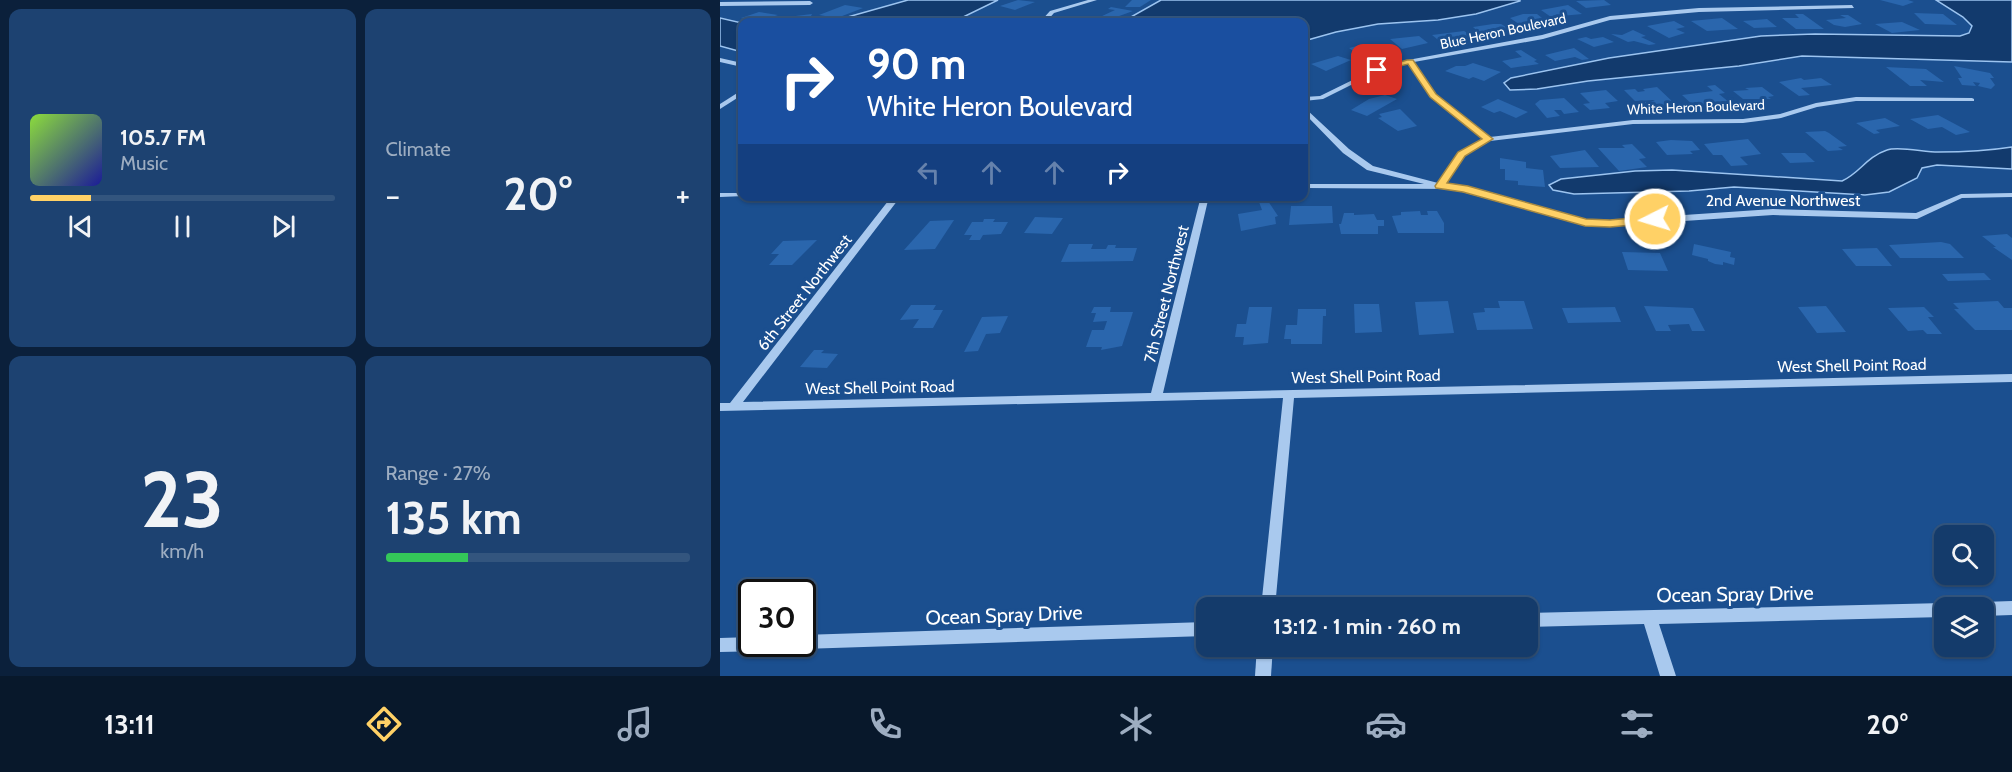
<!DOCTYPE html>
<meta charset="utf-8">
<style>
:root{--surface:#143b6b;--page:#1d4271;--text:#f1f3f6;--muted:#9dadc1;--line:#33557e;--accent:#ffd166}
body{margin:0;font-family:Cabin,sans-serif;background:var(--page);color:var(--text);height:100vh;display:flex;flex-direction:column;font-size:22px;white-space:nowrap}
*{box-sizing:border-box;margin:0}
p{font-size:20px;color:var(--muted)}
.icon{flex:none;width:33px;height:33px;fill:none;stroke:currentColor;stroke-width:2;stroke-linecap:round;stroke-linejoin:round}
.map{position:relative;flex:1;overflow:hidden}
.panel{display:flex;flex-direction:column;gap:9px;padding:9px;background:#0b203b;width:720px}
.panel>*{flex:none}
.top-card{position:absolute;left:18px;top:18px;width:570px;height:183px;border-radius:12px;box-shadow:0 2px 4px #0004,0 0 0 2px var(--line);background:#1a4fa0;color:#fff;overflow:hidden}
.tools{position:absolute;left:1214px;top:525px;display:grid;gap:12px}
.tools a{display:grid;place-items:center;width:60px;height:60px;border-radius:12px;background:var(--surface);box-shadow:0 2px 4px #0004,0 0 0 2px var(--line);font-size:30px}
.speed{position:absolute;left:18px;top:579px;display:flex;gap:12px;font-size:30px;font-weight:700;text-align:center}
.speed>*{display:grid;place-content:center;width:78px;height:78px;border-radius:50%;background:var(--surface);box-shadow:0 2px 4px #0004,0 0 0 2px var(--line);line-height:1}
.speed .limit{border:3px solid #111;border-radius:9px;background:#fff;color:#111}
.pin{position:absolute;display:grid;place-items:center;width:51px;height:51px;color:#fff;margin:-26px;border-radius:12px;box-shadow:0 3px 9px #0006}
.me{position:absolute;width:66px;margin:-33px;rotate:265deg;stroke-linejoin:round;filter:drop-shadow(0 0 4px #0008)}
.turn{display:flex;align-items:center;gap:21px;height:126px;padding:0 30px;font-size:27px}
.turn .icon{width:78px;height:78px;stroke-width:2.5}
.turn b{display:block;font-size:42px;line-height:51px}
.lanes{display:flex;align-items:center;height:57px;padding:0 30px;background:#0003;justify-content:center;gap:30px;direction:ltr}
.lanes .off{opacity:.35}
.big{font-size:45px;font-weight:800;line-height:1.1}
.panel .tile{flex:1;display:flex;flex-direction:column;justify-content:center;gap:9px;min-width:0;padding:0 21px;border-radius:12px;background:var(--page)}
.panel .dial{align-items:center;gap:0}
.dial b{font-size:78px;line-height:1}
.song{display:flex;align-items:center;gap:18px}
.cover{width:72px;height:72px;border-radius:9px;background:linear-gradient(135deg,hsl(90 70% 55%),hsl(240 70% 35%))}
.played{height:6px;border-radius:3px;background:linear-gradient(90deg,var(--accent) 20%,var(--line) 20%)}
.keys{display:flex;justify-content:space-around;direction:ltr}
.heat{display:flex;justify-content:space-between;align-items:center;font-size:33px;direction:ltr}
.charge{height:9px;border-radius:4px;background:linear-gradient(90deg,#34c759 27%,var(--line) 0)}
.panel .tiles{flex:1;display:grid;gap:9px;grid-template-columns:repeat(2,1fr)}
.trip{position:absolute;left:476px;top:597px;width:342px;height:60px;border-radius:12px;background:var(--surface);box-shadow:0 2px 4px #0004,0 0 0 2px var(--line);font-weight:800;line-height:60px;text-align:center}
.menu{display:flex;height:96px;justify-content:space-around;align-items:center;background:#08182b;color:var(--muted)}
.menu .icon{width:42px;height:42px}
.menu .on{color:var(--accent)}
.menu b{font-size:27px;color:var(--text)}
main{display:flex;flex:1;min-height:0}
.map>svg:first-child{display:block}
</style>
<main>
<section class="panel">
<div class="tiles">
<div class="tile">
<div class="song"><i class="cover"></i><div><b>105.7 FM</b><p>Music</p></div></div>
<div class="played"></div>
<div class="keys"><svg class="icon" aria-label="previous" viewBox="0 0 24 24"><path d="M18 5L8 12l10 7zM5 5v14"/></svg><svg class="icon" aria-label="pause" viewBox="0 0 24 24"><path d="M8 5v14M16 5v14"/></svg><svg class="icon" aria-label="next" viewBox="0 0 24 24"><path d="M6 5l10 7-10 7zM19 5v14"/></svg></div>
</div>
<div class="tile"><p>Climate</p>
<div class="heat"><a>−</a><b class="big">20°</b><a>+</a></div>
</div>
<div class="tile dial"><b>23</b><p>km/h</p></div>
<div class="tile"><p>Range · 27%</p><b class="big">135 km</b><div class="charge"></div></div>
</div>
</section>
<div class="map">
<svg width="1292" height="676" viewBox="0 0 1292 676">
<rect width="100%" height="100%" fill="#1b4f8f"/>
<g fill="#123a6d" stroke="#9cc4f0" stroke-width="1.5">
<path d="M188,0H278L233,22H110Z"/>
<path d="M441,0H800V1L756,14L718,20L658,24L616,32L584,41V22H402Z"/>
<path d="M1216,0H1292V62L1082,56L1019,66L868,81L817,89L790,90L784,83L791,78L889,58L1041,36L1095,34L1240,36L1249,33L1252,26L1243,17Z"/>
<path d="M0,18L22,23V52L0,46Z"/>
<path d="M1292,147V169L1217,165L1202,168L1197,178L1169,192L1145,195L1014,187L969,191L854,194L833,190L829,185L841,179L915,171L952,170L1122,181C1140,173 1146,157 1167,150C1178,146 1204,152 1218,152C1243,152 1267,151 1292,147Z"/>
</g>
<g fill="#2a66ad">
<path d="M298,0L315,2L295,10L280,6Z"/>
<path d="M412,0H431L420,7H405Z"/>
<path d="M884,0L891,5L866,8L856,1Z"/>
<path d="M1160,0H1188L1194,2L1183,6Z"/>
<path d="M125,5L143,8L117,18L99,15Z"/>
<path d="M848,5L862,14L831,17L821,10Z"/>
<path d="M391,7L413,11L391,19L380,17L395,10L388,9Z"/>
<path d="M39,12L58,15L37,22H23L28,20L21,18Z"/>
<path d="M1194,13L1223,14L1237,25L1205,24Z"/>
<path d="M92,14L88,22H56L59,18Z"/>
<path d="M803,14H817L831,25L819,27L812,22L799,24L790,18Z"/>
<path d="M1075,14H1083L1104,29H1076L1062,18H1079Z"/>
<path d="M1120,15H1128L1142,24L1125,27L1114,25L1106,20L1126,18Z"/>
<path d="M1002,18L1018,29L987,31L971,21Z"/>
<path d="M1047,19L1057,27L1034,28L1023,21Z"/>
<path d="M954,21L965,27L956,29L965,33L949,38L927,26Z"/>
<path d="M1182,22L1200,30L1172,33L1155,24Z"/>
<path d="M773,24H781L791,30L762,35L753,27Z"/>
<path d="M913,30L926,36L921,37L936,44L929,45L914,41L908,42L891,34L902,35Z"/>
<path d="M744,31L754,37L722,43L712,35Z"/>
<path d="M699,36L708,43L682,49L670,39Z"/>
<path d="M866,37L871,39L883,37L894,42L874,47L857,39Z"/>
<path d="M645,44L648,46L659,44L670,51L642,57L629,48Z"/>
<path d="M854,48L869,59L862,60L855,57L835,61L825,55Z"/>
<path d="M801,50L817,60L814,61L819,64L791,68L782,61L802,57L795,51Z"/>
<path d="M618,56L631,60L606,71L591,64Z"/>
<path d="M753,63L781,72L764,81L753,77L749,79L725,71L736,66H745Z"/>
<path d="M1234,66L1270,73L1274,78H1270L1275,85L1271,89L1258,86L1260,83L1253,82L1256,86L1242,85L1238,78H1242Z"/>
<path d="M1166,67L1206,69L1224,82L1200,80L1207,86H1190Z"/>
<path d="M1081,78L1084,80L1101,78L1112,85L1081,88L1090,95L1079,96L1059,82Z"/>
<path d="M995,85L1005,93L999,94L1010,103L974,106L962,95L993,91L987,86Z"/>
<path d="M937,87L956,105L930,107L924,102L935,101L933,100L915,101L904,90L915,89L918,92L925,91L923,89Z"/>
<path d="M1042,87L1054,96L1048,97L1051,99H1023L1013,91L1029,90L1025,88Z"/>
<path d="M886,90L898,101L885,103L890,108L870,110L863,104L870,103L860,93Z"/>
<path d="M665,95L677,99L647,116L631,110L649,99Z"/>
<path d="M844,98L859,112L844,114L841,110H834L840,116L827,118L815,104L820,100Z"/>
<path d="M778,99L808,112L796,118L780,111L774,113L761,107Z"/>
<path d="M680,109L697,126L678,131L658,118L662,117L659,114Z"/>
<path d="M1218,115L1250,132L1236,135L1222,127L1208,129L1190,119Z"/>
<path d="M1165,118L1180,126L1156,130L1160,133L1154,134L1136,123Z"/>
<path d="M1105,131L1109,133L1127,146L1118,147L1123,150L1108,151L1085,132Z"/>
<path d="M1028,139L1041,154L1020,157L1028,165L1011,166L1002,155H993L984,144Z"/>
<path d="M951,140L972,141L980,150L970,151L973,154L947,155L936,142Z"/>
<path d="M912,144L926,158L919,159L927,167L899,171L878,148H905L902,145Z"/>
<path d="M865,150L879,167L840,168L830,156Z"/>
<path d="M1061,153H1085L1095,162L1070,163Z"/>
<path d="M780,158L806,162V168L823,170L825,187L798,185V181L785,180V169H780Z"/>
<path d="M548,201L558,216L555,217L556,224L521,231L518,214L542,210L539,202Z"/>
<path d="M571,206H612L613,223L569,225Z"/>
<path d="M700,211L701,215H708L707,211H717L724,223V233H678L672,216L681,215V212Z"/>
<path d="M624,213H634V215L654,214L657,220H664V226H658V234H621L619,224H621Z"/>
<path d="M315,217L343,218L332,234L304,233Z"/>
<path d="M264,219H275L273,222H288L281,234L263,235L260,240H249L252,235H244L252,222H263Z"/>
<path d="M234,220L215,249L184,250L210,221Z"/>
<path d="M1287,234L1292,238V260L1273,247H1276L1262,236Z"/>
<path d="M97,240L72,265H49L59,254H51L63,241Z"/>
<path d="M1221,242L1230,244L1244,258H1180L1169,245Z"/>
<path d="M349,244H373L371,249H386L388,245H396L395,248H417L413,261L341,262Z"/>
<path d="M974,244L1011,252L1010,257L1015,258L1014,265L1003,262V265L995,264L988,261V259L972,255Z"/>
<path d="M1157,248L1172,266H1136L1122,249Z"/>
<path d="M902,252L940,253L948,271L908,270Z"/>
<path d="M1264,273L1271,280L1228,281L1222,274Z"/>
<path d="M728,301L734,333L699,335L695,302Z"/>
<path d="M778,301H804L813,329L757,330L753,313L765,312L764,308H780Z"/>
<path d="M1278,301L1284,308H1292V330H1255L1234,309H1239L1233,303Z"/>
<path d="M634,304H659L662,332L635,333Z"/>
<path d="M191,305H216L213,310H223L213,328H193L199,319L180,320Z"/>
<path d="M924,306L973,308L985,331H972L969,324L948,325L951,331H936Z"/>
<path d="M1106,306L1126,332L1097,333L1078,307Z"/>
<path d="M374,307H391L390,312H413L402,346L381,350L382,347H366L372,330H384L387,321L373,322L376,313H371Z"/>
<path d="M529,307H552L548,343L523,345L524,337H515L517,324H526Z"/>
<path d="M895,307L901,322L848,323L842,308Z"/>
<path d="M1204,307L1214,317H1208L1222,334H1207L1203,330L1188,331L1168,308Z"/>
<path d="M578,309H606V316H603L602,344H571V339H564L566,325H577Z"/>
<path d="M288,316L280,333L266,334L258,351L244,352L262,317Z"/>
<path d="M94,350H104L101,353L118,354L107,368L80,367Z"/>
</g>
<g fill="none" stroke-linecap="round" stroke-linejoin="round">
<g fill="#a9c9ee" fill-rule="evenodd">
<path d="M368,0H377L334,13L326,22H320L330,11Z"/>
<path d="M0,2L90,1L93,3L90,5L0,6Z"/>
<path d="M1132,5L1134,8L979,12L890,20L823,39L694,62L715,94L770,137L913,120L1023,119L1060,114L1096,103L1136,97L1252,98L1254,99V101H1136L1097,107L1061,118L1023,123L913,124L770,141L745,156L725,185H734L865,219L890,220L1053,209L1196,213L1241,194L1292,193V197L1242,198L1197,219L1053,215L890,226L865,225L731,189L584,188V184H704L647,170L623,153L584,113V108L586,109L629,149L653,166L718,183L739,152L763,139L711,96L688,63L659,71L603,99L584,101V97L600,96L655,69L688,60L822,35L890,16L979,8Z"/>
<path d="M0,58L22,63V67L0,62Z"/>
<path d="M22,90V95L0,109V104Z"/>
<path d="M0,193H22V196H25L0,197Z"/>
<path d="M172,196H181L23,402L431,393L481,196H489L443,393L1292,374V382L574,398L555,608H541L563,398L0,411V403H10Z"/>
<path d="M1292,601V615L1263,616V608H1256L1258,604L1263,602Z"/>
<path d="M1224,603L1229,605L1230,608H1224V617L939,624L956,676H940L924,624L807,627V613Z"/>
<path d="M486,622V636L82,649L77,647L75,644H82V635Z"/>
<path d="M32,637V644H57L54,649L49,651L0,652V638Z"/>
<path d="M537,646H553L551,676H535Z"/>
</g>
</g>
<path fill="#ffd166" stroke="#a68842" stroke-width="1.5" d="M687,60H693L716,94L773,139L745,156L727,183L748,186L866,219L890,220L935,216L941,219L935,223L890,227L865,226L743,192L716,188L715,186L738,152L762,139L710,97L688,64L657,72L653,70Z"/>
<g text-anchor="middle" stroke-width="6" stroke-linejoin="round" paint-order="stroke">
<g font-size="14" fill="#fff" stroke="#1b4f8f">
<text transform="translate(783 31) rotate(-12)" y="5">Blue Heron Boulevard</text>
<text transform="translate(976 107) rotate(-2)" y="5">White Heron Boulevard</text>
</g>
<g font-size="16" fill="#fff" stroke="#1b4f8f">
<text x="1063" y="206">2nd Avenue Northwest</text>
<text transform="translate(84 292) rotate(-52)" y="6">6th Street Northwest</text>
<text transform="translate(446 294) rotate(-76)" y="6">7th Street Northwest</text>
<text transform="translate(1132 365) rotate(-1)" y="6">West Shell Point Road</text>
<text transform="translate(646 376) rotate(-1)" y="6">West Shell Point Road</text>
<text transform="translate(160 387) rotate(-1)" y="6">West Shell Point Road</text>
</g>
<g font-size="20" fill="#fff" stroke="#1b4f8f">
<text transform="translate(1015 594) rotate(-1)" y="7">Ocean Spray Drive</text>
<text transform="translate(284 615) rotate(-2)" y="7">Ocean Spray Drive</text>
</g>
</g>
</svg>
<div class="tools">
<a><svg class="icon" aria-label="search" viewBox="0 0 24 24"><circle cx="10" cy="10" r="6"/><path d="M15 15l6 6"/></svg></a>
<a><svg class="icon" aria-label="layers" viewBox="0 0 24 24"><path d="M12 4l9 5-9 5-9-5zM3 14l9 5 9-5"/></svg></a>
</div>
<div class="speed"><div class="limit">30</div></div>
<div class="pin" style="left:657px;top:70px;background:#d93025"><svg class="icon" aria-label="arrive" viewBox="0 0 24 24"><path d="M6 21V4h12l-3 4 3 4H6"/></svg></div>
<svg class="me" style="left:935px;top:219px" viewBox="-20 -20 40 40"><circle r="17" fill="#ffd166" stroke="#fff" stroke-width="3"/><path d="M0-11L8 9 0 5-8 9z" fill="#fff"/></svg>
<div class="trip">13:12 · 1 min · 260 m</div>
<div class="top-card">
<div class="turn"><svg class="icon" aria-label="right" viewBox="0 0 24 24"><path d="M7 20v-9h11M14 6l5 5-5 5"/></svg><div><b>90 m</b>White Heron Boulevard</div></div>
<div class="lanes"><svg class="icon off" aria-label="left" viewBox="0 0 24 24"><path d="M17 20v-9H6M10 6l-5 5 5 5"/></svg><svg class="icon off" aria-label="ahead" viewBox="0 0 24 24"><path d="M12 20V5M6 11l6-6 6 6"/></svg><svg class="icon off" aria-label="ahead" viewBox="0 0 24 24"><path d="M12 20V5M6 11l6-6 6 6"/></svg><svg class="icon" aria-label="right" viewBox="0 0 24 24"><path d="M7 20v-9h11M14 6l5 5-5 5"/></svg></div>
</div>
</div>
</main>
<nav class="menu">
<b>13:11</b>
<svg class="icon on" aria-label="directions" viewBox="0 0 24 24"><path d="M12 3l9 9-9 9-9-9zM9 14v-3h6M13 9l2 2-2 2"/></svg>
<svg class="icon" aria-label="music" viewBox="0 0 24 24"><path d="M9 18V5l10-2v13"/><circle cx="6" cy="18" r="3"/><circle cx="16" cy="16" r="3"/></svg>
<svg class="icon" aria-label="phone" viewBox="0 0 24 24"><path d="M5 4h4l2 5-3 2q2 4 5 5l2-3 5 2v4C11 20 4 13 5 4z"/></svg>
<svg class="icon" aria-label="climate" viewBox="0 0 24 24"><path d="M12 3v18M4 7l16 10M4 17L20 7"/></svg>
<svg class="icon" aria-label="car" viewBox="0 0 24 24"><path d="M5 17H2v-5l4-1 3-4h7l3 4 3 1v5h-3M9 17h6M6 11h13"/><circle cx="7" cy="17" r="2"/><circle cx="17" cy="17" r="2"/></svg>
<svg class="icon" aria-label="filters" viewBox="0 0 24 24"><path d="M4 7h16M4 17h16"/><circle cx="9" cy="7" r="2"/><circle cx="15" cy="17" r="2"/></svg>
<b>20°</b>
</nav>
